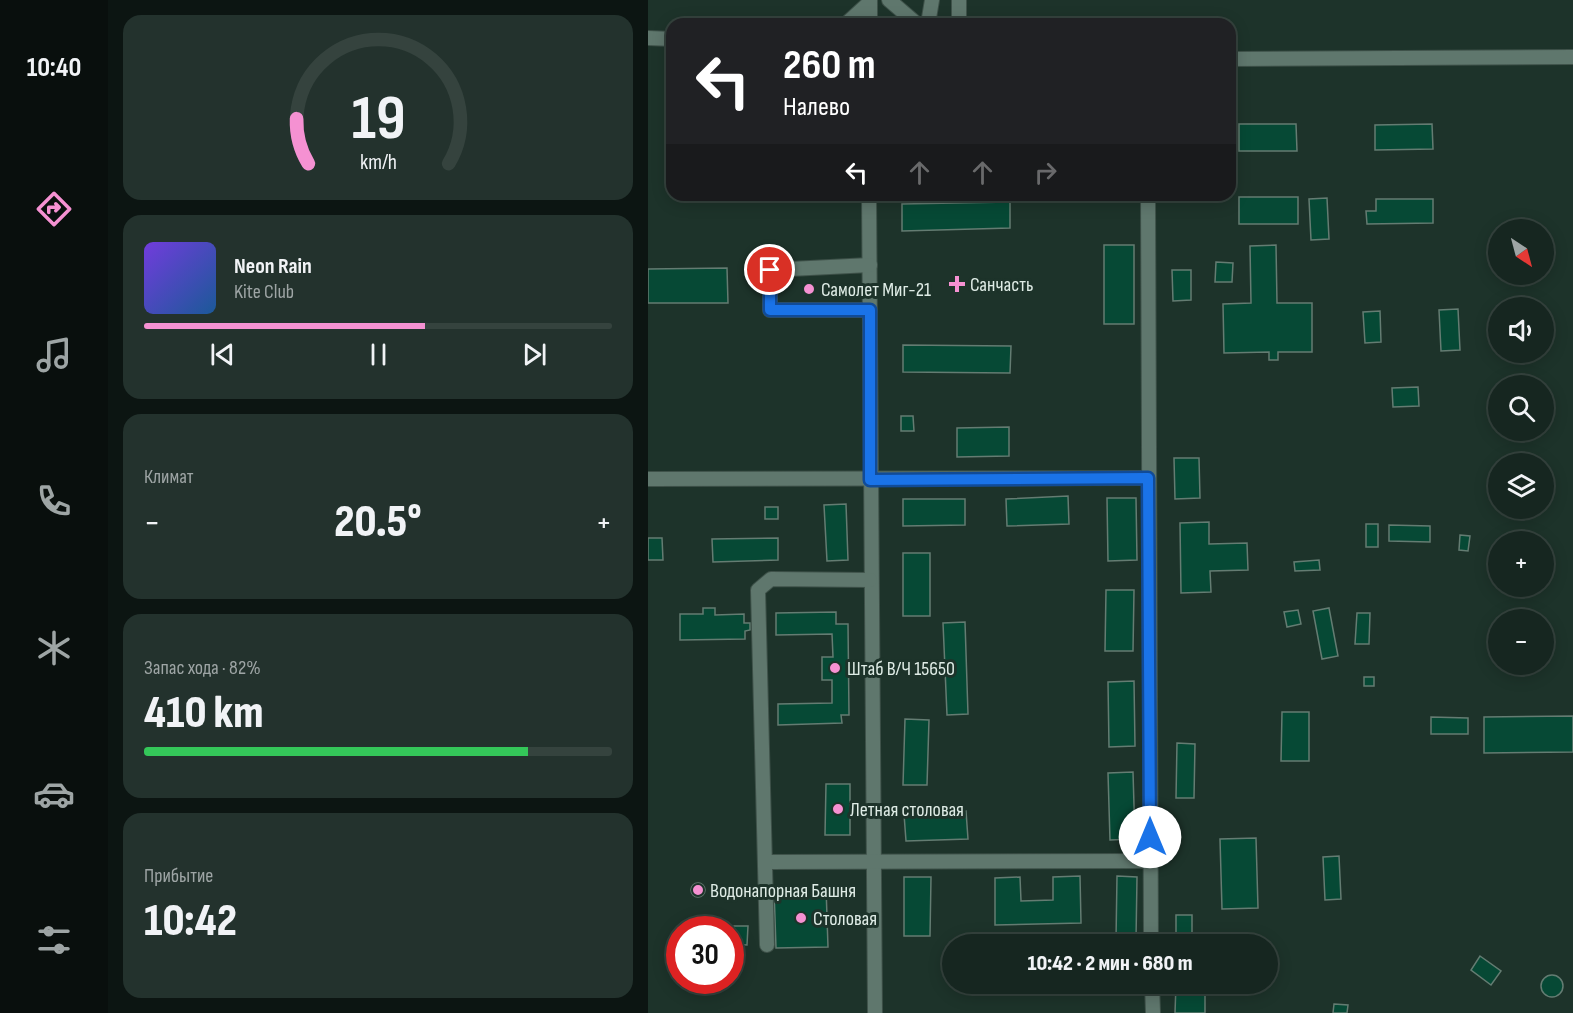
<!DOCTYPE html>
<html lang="ru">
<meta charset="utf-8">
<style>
:root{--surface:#162620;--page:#23322d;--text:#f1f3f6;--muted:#9ea5a5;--line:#35433e;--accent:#f591d2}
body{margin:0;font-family:"Sofia Sans Condensed",sans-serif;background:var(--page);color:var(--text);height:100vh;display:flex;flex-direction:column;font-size:22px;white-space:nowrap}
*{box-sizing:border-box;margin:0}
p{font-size:20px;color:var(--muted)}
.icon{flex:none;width:33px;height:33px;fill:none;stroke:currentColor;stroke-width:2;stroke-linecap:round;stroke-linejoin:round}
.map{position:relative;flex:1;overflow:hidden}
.panel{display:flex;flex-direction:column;gap:15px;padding:15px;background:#0c1512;width:540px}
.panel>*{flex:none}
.top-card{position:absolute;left:18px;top:18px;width:570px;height:183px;border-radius:18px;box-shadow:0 3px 15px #0003,0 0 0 2px var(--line);background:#202124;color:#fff;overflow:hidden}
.needle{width:39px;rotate:144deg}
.fabs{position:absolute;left:840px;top:219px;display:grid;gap:12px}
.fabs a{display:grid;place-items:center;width:66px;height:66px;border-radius:50%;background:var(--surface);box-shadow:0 3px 15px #0003,0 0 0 2px var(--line);font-size:30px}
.speed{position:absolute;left:18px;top:916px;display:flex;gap:12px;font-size:30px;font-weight:700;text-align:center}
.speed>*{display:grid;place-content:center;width:78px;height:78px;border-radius:50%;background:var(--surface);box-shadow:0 3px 15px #0003,0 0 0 2px var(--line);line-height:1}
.speed .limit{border:9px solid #d22;background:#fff;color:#111}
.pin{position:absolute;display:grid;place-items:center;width:51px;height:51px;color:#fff;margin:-26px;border:3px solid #fff;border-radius:50%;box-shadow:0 2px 6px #0007}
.me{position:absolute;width:66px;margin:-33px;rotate:0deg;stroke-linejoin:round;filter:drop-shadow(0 0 4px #0008)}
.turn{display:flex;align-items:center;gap:21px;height:126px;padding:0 18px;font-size:27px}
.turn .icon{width:78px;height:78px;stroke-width:2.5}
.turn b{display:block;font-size:42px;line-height:51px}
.lanes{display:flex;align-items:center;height:57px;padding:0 18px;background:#0003;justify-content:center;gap:30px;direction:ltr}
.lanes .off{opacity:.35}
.big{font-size:45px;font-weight:800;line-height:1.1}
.panel .tile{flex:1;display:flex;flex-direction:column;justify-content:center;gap:9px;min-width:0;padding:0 21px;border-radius:18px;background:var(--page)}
.panel .dial{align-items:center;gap:0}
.dial svg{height:156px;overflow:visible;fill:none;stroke:var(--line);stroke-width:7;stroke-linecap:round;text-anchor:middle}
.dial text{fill:var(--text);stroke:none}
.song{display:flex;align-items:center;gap:18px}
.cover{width:72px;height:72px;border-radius:9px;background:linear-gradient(135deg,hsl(260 70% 55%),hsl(210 70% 35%))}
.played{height:6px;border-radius:3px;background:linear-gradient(90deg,var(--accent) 60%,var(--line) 60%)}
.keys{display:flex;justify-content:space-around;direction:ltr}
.heat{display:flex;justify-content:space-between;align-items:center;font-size:33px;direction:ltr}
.charge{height:9px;border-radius:4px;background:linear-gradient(90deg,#34c759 82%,var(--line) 0)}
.trip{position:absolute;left:294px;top:934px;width:336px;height:60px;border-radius:30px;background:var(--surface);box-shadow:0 3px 15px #0003,0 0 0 2px var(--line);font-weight:800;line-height:60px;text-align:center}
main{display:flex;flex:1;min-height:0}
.menu{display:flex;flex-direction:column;width:108px;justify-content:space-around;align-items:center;background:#090f0d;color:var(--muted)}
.menu .icon{width:42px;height:42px}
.menu .current{color:var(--accent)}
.menu b{font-size:27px;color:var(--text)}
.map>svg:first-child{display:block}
</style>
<main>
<nav class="menu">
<b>10:40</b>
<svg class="icon current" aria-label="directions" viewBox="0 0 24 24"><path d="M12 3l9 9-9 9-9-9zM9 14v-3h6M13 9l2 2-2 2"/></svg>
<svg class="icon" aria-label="music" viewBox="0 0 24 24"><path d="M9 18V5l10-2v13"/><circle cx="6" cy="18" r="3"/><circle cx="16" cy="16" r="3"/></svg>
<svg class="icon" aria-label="phone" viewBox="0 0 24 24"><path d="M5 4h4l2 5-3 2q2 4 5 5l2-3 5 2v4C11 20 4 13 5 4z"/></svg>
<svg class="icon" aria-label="climate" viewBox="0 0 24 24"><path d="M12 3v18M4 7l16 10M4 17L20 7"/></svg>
<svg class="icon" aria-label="car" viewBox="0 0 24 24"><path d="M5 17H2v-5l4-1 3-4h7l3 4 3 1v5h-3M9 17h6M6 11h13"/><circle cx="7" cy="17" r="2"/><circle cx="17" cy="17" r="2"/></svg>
<svg class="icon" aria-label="filters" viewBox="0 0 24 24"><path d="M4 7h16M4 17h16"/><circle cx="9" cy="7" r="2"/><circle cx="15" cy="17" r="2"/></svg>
</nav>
<section class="panel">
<div class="tile dial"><svg viewBox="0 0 100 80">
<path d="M14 69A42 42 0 1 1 86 69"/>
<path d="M14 69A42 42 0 0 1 8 46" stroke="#f591d2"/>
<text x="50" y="56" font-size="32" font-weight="700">19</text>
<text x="50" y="72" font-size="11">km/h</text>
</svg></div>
<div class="tile">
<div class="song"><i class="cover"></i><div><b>Neon Rain</b><p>Kite Club</p></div></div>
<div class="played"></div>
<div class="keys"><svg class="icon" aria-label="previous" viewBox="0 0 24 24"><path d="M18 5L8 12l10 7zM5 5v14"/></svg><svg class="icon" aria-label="pause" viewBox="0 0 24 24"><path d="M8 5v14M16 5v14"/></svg><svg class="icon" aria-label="next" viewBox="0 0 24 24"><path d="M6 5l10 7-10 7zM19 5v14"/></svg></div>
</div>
<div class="tile"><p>Климат</p>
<div class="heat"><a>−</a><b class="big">20.5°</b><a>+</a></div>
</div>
<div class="tile"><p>Запас хода · 82%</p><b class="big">410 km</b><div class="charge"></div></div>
<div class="tile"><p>Прибытие</p><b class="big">10:42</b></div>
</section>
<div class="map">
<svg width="925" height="1013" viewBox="0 0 925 1013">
<rect width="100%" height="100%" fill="#1d332a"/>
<g fill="#064935" stroke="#647c72" stroke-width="1.5">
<path d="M591,124H648L649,151H591Z"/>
<path d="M784,124L785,149L727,150V125Z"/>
<rect x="591" y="197" width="59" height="27"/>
<path d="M679,198L681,239L663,240L661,199Z"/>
<path d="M728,199H785V223L719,224L718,211H728Z"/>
<path d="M362,202V228L254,231V204Z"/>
<rect x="456" y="245" width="30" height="79"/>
<path d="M628,245L629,303H664V352H630V360H621V352L576,353L575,304L603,303L602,246Z"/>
<path d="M568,262L585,263L584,282H567Z"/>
<path d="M79,268L80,303H0V269Z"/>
<path d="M524,270H543V300L525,301Z"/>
<path d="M810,309L812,350L793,351L791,310Z"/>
<path d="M732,311L733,342L717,343L715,312Z"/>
<path d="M255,345L363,346L362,373L255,372Z"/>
<path d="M770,387L771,406L745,407L744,388Z"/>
<path d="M253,416H265L266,431H253Z"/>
<path d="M361,427V456L309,457V428Z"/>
<path d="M526,458H551L552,498L527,499Z"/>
<path d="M420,496L421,524L359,526L358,499Z"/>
<path d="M459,498H488L489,560L460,561Z"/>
<path d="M255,499H317V525L255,526Z"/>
<path d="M198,504L200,560L179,561L176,505Z"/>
<rect x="117" y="507" width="13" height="12"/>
<path d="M561,522V544L599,543L600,570L562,571L563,592L533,593L532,523Z"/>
<rect x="718" y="524" width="12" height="23"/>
<path d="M741,525L782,526V542L741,541Z"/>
<path d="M812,535L822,536L820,551L811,550Z"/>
<path d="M0,538H14L15,560H0Z"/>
<path d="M130,538V560L65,562L64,539Z"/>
<rect x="255" y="553" width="27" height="63"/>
<path d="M671,560L672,570L647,571L646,562Z"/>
<path d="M458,590H486L485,651H457Z"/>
<path d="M55,608H67V615L96,614V623H102V630L97,631V639L32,640V614H55Z"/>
<path d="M681,608L690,656L674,659L665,611Z"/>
<path d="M650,610L653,624L639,627L636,612Z"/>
<path d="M188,612V624H200L201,715H193L194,723L130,725V704L184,703V680H174V657H185L184,634L128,635V613Z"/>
<path d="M709,613H722L721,644H707Z"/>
<path d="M317,622L320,714L299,715L295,623Z"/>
<rect x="716" y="677" width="10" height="9"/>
<path d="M486,681L487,746L461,747L460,682Z"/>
<path d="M634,712H661V761H633Z"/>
<path d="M925,716V752L836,753V717Z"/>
<path d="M783,717L820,718V734H783Z"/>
<path d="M257,719L281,720L279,785H255Z"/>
<path d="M529,743L547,744L546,798H528Z"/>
<path d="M485,772L487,839L462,840L460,773Z"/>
<path d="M178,784H202V835H177Z"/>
<path d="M318,811L320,839L258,841L256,814Z"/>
<path d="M608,838L610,908L574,909L572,839Z"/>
<path d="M691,856L693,899L677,900L675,857Z"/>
<path d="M432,876L433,923L347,925V878L372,877L373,901L405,900V877Z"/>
<path d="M469,876L489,877L488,940H468Z"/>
<path d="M256,877H283L282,936H256Z"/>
<circle cx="50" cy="890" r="7"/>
<path d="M178,887L180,947L128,948L126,889Z"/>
<rect x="528" y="915" width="16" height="28"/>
<path d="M86,926H100L99,945L85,944Z"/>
<path d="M832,956L853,971L843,985L823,970Z"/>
<circle cx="904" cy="986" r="11"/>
<path d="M528,984H557V1013H527Z"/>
<path d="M686,1004L700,1005L699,1013H685Z"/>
</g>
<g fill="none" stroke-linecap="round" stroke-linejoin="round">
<defs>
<g id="minor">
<path d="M222,0V24"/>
<path d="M241,0L269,24"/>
<path d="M311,0V24"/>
<path d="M198,24L222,2"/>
<path d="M280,24L284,0"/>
<path d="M0,38L24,39"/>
<path d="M582,59L925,57"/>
<path d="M221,195L227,1013"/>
<path d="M500,195L503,945"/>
<path d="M222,310H122V270L222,265"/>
<path d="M0,479L500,478"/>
<path d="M118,862L502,861"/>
<path d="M119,945L110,590L123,579L222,580"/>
<path d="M504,984L505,1013"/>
</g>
</defs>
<use href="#minor" stroke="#3e5149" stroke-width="16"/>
<use href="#minor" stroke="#5f776d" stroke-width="14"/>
</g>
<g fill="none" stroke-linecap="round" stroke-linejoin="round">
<defs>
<path id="route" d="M122,270V310H222V480L500,478L502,837"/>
</defs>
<use href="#route" stroke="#114b97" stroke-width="15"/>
<use href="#route" stroke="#1a73e8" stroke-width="10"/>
</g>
<g fill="#f591d2" stroke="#1d332a" stroke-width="2">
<path d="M306 275h6v6h6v6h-6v6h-6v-6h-6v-6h6z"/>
<circle cx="161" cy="289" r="6"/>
<circle cx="187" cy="668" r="6"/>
<circle cx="190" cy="809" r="6"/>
<circle cx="50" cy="890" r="6"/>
<circle cx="153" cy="918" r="6"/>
</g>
<g text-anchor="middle" stroke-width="6" stroke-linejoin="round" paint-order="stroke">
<g font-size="20" fill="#dfece6" stroke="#1d332a" text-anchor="start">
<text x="322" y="291">Санчасть</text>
<text x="173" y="296">Самолет Миг-21</text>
<text x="199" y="675">Штаб В/Ч 15650</text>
<text x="202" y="816">Летная столовая</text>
<text x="62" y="897">Водонапорная Башня</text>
<text x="165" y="925">Столовая</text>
</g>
</g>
</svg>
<div class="fabs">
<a><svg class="needle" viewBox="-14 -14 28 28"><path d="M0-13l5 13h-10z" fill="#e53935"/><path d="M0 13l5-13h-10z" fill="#9ea5a5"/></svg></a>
<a><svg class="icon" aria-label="sound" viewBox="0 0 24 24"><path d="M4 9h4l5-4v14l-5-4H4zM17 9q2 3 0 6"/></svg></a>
<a><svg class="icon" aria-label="search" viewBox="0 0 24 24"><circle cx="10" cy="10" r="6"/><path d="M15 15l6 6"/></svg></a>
<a><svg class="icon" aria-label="layers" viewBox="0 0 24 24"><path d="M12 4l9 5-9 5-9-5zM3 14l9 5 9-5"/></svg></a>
<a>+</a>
<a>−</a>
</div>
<div class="speed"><div class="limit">30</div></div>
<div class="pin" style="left:122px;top:270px;background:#d93025"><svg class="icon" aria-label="arrive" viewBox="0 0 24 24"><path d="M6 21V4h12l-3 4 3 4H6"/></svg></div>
<svg class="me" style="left:502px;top:837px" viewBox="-20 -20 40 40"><circle r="19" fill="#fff"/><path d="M0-13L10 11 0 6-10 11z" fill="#1a73e8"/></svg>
<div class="trip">10:42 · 2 мин · 680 m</div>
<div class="top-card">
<div class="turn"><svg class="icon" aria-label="left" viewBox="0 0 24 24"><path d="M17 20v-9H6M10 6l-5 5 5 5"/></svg><div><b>260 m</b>Налево</div></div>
<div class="lanes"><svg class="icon" aria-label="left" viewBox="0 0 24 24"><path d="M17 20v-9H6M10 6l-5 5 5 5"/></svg><svg class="icon off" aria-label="ahead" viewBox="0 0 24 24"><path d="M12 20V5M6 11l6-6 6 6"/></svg><svg class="icon off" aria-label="ahead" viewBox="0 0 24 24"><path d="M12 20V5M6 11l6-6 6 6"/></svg><svg class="icon off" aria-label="right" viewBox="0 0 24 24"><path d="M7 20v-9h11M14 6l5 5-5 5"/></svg></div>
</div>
</div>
</main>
